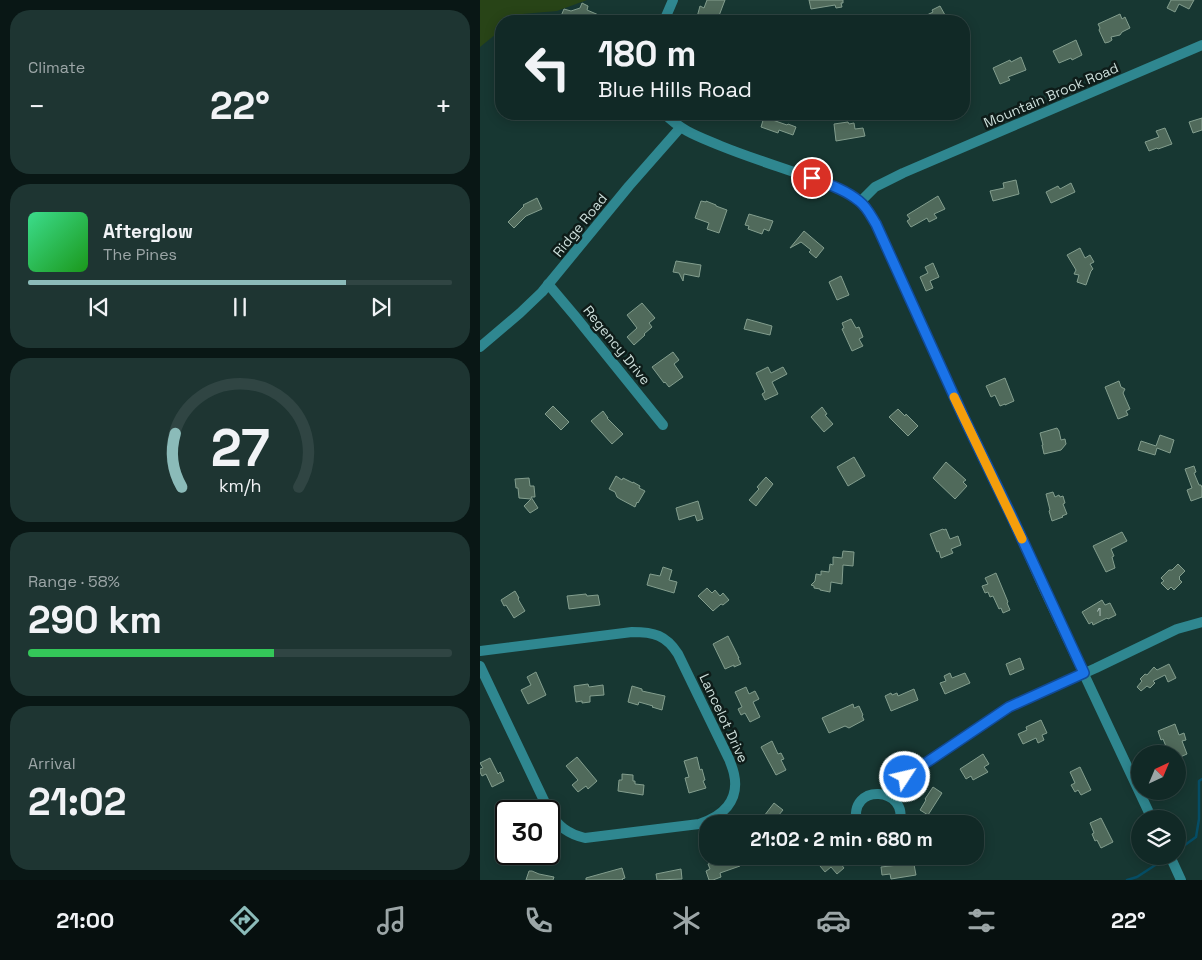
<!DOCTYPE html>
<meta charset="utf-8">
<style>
:root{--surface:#112926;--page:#1e3532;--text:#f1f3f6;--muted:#9ca6a7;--line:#304543;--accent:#8bbbb9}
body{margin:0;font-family:"Space Grotesk",sans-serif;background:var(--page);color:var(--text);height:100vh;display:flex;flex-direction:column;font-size:19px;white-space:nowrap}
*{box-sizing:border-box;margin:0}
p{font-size:16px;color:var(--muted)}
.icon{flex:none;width:28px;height:28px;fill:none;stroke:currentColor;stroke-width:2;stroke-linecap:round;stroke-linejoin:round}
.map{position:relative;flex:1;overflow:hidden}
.drawer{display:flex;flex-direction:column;gap:10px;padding:10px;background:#091715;width:480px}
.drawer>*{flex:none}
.top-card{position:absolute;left:15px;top:15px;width:475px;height:105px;border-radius:20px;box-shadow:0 2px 12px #0003,0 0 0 1px var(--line);background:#112926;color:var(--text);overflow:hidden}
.needle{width:32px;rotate:44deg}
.fabs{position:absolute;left:651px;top:745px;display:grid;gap:10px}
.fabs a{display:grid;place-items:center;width:55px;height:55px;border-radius:50%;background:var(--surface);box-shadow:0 2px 12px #0003,0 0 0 1px var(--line);font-size:25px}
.speed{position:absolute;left:15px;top:800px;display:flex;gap:10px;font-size:25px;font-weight:700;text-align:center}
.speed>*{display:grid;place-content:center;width:65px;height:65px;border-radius:50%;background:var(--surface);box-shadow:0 2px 12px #0003,0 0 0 1px var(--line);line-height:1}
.speed .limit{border:2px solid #111;border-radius:8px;background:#fff;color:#111}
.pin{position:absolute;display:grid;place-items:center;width:42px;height:42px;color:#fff;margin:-21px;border:2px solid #fff;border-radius:50%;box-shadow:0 1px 5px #0007}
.me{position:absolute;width:55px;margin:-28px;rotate:55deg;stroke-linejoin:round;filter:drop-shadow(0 0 4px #0008)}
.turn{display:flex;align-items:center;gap:18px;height:105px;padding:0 20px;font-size:22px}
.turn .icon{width:65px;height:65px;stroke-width:2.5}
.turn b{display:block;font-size:35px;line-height:42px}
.big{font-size:38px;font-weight:600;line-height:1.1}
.drawer .widget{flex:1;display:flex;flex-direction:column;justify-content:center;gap:8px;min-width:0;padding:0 18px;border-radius:20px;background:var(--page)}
.drawer .dial{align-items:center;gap:0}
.dial svg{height:130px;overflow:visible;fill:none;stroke:var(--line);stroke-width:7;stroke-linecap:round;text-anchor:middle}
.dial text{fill:var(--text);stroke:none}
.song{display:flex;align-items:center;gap:15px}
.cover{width:60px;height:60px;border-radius:8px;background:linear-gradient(135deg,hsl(150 70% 55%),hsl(120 70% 35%))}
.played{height:5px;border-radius:2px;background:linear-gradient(90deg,var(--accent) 75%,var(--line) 75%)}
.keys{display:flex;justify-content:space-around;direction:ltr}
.heat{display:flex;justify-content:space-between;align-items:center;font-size:28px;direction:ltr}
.charge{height:8px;border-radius:4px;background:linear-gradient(90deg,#34c759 58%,var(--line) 0)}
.trip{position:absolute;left:219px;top:815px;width:285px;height:50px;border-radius:20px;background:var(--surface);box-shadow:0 2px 12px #0003,0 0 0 1px var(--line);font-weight:600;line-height:50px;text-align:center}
.tabs{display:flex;height:80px;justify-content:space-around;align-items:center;background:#07100f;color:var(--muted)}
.tabs .icon{width:35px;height:35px}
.tabs .active{color:var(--accent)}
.tabs b{font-size:22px;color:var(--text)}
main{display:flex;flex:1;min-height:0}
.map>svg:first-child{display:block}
</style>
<main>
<section class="drawer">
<div class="widget"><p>Climate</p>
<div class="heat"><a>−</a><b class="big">22°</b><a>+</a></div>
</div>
<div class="widget">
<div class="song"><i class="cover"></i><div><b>Afterglow</b><p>The Pines</p></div></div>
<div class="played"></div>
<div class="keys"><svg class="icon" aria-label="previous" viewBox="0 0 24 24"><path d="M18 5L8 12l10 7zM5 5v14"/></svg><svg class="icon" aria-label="pause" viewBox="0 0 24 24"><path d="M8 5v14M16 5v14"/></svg><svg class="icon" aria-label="next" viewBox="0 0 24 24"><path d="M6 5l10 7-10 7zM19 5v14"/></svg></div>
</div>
<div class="widget dial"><svg viewBox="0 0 100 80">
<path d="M14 69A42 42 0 1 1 86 69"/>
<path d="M14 69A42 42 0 0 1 10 36" stroke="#8bbbb9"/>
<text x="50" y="56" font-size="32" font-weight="700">27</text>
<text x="50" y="72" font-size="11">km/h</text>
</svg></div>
<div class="widget"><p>Range · 58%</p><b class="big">290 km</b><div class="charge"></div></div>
<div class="widget"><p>Arrival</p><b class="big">21:02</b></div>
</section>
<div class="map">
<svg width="722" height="880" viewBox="0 0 722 880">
<rect width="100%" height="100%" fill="#173732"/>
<path fill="#284417" d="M0,0H107L77,11L42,14L33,21H21V30L0,47Z"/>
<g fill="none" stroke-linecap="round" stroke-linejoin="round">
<g stroke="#054d65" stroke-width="2.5">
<path d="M698,850L716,837L719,819V781L722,779"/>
<path d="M647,880L657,877L683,860"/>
</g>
</g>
<g fill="#506a5b" stroke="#839e8e">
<path d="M227,0H245L237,21H230L217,17L220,6L224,8Z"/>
<path d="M329,0H363V3H361L362,7L356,8L355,5L331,9Z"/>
<path d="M691,0H714L709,9L699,4L695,12L687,8Z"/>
<path d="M102,3L108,6L107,10L121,16L118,21H109L100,17L93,19L92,21H84L85,18L81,16L84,9L91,11L100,8Z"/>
<path d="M460,6L465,15L457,19L458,21H435L453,12L452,10Z"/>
<path d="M640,14L642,19L645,17L650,28L642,32L640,35L631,37L632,40L629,42L625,43L619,30L620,28L618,24Z"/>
<path d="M596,40L602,55L592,60L591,58L579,63L573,51Z"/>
<path d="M541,57L546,70L528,77L530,80L520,84L513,68L530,60L531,62Z"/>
<path d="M284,117L307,125L308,124L316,127L313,135L299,130L298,133L281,127Z"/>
<path d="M722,118V130L713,133L709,122Z"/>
<path d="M368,122L369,124L374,123L375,129L383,128L385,136L356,141L354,124Z"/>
<path d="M685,128L692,144L678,149L677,148L669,151L665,142L679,137L676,131Z"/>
<path d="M536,180L539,194L513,201L510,191L524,188L523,183Z"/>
<path d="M591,183L595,192L571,203L566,192L578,186L580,189Z"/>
<path d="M458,196L465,209L454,214L457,218L449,222L447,218L431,227L427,221L430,219L427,215Z"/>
<path d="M57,198L62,209L46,216L34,228L28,222L44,206L43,205Z"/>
<path d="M221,201L226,202V201L236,205V206L247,210L239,233L227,229L229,223L215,218Z"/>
<path d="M269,214L293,221L289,231L284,229L282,234L268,229L269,226L265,225Z"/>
<path d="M324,231L344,248L336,258L329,252L331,250L321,242L310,248Z"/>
<path d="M600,248L605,258L610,255L614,262L610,264L613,269L611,271L606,285L597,282L599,275L594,274L596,270L587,255Z"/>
<path d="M196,261L221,265L219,277L204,274L203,281L199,273L193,272Z"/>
<path d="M453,263L459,277L450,281L453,288L446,291L440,277L448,273L445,267Z"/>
<path d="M361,276L369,295L357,300L349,282Z"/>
<path d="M162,303L175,318L169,323L172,327L164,334L165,335L154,345L147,337L157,328L147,315Z"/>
<path d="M267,319L292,326L290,335L264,329Z"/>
<path d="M371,319L376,328L379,327L383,337L379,339L383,346L372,351L362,329L364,328L362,323Z"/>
<path d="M193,352L199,360L194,364L203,377L189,387L185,382L184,383L172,367Z"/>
<path d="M288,367L291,373L303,367L307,374L292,382L298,394L285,400L282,394L285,392L276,373Z"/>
<path d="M525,378L534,401L525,405V404L520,406L515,395L511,397L506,386Z"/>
<path d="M639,381L641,387L645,389L643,393L650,409L646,411L648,415L638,419L625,387Z"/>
<path d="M73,406L89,422L81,430L65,414Z"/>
<path d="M342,407L347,414L345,415L353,424L344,432L331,417Z"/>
<path d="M418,409L425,416L426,414L438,426L428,436L409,417Z"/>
<path d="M123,411L128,418H127L143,434L132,444L111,421Z"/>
<path d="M577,428L579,431L581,440L585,439L586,444L581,450L564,454L562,445H563L560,433Z"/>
<path d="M680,435L694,440L690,453L677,448L675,455L658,450L661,441L676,446Z"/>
<path d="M374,457L385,476L368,486L357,467Z"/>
<path d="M466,462L486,480L483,482L487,486L475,499L453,478Z"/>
<path d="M714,466L716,472L714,473L719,485H721L722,488V497L711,501L707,490L712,488L705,469Z"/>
<path d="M136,476L142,480L143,478L153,483V482L160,486L159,488L165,491L158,503L157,502L155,507L140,499L137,497L135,492L129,489Z"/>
<path d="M286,477L293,484L276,506L269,500L279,489L277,487Z"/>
<path d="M49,478L50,486H54L55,497H51L58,508L50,513L44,506L51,499L39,498L38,488H36L35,479Z"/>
<path d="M573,492L575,497L579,495L580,497L583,496L585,503L583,504L587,514L582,516L583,517L572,521L569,511L570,510L566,494Z"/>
<path d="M218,501L223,519L217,521L215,515L199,520L196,508Z"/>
<path d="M463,529L464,530L466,529L470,539L478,536L481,545L471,549L473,553L461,558L459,551L457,552L450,534Z"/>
<path d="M642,532L647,541L631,549L634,556L632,557L635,568L626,572L613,546Z"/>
<path d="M363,551L374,552L373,566L363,565L362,584L351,582L350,592L340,590V589L334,588V586L331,585L335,581L336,574L341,575V571L349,572L350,564L353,565V557L362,558Z"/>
<path d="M698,564L705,571L699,577L700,578L699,579L702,582L694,590L691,587L688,590L681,583L684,581L681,578L689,570H692Z"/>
<path d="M183,567L192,570L189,580L197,582L194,593L167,585L170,574L180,576Z"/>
<path d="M516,573L528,602L527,603L530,610L523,613L521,608L519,609L513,596L510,597L508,592L505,593L502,586L508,584L505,578Z"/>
<path d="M227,588L232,593L235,590L240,596L243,593L249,600L243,605L241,604L233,611L218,596Z"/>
<path d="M35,591L39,598L38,599L45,611L34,618L26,605L24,606L21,600Z"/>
<path d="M106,594L107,596L118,595L120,605L89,609L87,596Z"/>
<path d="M622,600L625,605L630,603L636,615L628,619L627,618L613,625L612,622L609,624L602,612Z"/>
<path d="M248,636L259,658H258L261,664L254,667V665L245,669L233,644Z"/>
<path d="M540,658L544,669L530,675L526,664Z"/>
<path d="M689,664L696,678L688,682L685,675L673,681L675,683L670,688L667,686L661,691L657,687L662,681L660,679L665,674L667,675L674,667L677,670Z"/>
<path d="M56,672L66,695L48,704L41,690L51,685L47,677Z"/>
<path d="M470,673L472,678L485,673L490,683L465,694L460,683L466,681L464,676Z"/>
<path d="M108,684L109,687L123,685L124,695L110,696V702L102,703V701L96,702L94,686Z"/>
<path d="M152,686L162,689V691L185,696L182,710L172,707L173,706L159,702L158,705L148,702Z"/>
<path d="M266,687L269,694L275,691L279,699L273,702L280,717L270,722L265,713L261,715L258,709L262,707L255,692Z"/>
<path d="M434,689L438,700L411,711L405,696L411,693L412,695L417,693L418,696Z"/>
<path d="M373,704L374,708L379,706L383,715L382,716L384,720L369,728L365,726L349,733L342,718Z"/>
<path d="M561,720L567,733L562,735L564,740L558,743L556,738L543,744L538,734L547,730L546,727Z"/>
<path d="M695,724L699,735L704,733L706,740L702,741L707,754L698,758V754H689L683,739L681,740L678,731Z"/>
<path d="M292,741L298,754L301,753L304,759L301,760L306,770L296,775L281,747Z"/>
<path d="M503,754L509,764L504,767L508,772L493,780L491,776L486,779L480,769Z"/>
<path d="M97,757L117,781L108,789L106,786L98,792L92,785L98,780L86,766Z"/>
<path d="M217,757L220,770L222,769L225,780L223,781L226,788L209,793L205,778L209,777L204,761Z"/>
<path d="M10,758L18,774L20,772L24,781L12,787L6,774L2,776L0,772V769L3,768L0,763Z"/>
<path d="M600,767L611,790L601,795L598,790L595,792L591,785L595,783L590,772Z"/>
<path d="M142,774L153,775V781H155V784L164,785L163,795L138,791L139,780H142Z"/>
<path d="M453,787L462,793L448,815L440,810L446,800L445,799Z"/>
<path d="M294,803L303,810L298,816L308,824H281L286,817L284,816Z"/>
<path d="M621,818L633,842L621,848L617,840L615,841L612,834L614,833L610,823Z"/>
<path d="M243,856H256L260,866L240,873L241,877L233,880H229L226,871L230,869L228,864L244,858Z"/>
<path d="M342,856H358L362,862L360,863L364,868L357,874L351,867L345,872L340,866L346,861Z"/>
<path d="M433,859L436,875L411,879L410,874L402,875L401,867L427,864L426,861Z"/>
<path d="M142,868L145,878L142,879L143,880H106V878Z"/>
<path d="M201,869L202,879L177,880L176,874Z"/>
<path d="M49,871H52L59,874L74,877L73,880H46Z"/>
</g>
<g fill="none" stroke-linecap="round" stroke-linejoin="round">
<g stroke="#2f8790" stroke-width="10">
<path d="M184,21L193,0"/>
<path d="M185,114C201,131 220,137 241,146C273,159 307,169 339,181C353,186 369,192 380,202C387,208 392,216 396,224L484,418L531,515L564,589L672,819"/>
<path d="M380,202L395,187L423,173L722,45"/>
<path d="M68,284L95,316L183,425"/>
<path d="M0,347L40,313L62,292L149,186L200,128"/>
<path d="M0,651L152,632C174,632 186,635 198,654L249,759C251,764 253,769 254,774C260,801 242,817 219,824L105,838C88,834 78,826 69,812"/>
<path d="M0,666L69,811"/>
<path d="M407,795L425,777L529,707L616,668L697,629L722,622"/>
<path d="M377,824C367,781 431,787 419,824"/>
<path d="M690,856L701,880"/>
</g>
</g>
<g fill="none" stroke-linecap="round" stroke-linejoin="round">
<defs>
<path id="route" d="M332,178C348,184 366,190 379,201C387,207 391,216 396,224L484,418L531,515L604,673L529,707L425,777"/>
</defs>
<use href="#route" stroke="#114b97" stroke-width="12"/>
<use href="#route" stroke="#1a73e8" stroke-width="9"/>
<path stroke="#f59e0b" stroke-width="9" d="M474,397L542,539"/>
</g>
<g text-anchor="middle" stroke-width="5" stroke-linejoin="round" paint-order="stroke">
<g font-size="11" fill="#adc1ba">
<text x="619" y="616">1</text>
</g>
<g font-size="14" fill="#ccdeda" stroke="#0e1c19">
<text transform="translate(571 95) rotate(-23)" y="5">Mountain Brook Road</text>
<text transform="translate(100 225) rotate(-51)" y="5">Ridge Road</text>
<text transform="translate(137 345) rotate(51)" y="5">Regency Drive</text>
<text transform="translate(244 718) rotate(65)" y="5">Lancelot Drive</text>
</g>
</g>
</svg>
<div class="fabs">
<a><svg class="needle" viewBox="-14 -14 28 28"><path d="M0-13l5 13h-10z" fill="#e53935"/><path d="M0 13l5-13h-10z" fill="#9ca6a7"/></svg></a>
<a><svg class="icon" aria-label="layers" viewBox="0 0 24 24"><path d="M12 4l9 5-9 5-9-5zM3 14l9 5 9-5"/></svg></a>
</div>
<div class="speed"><div class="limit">30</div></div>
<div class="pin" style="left:332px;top:178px;background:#d93025"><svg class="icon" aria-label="arrive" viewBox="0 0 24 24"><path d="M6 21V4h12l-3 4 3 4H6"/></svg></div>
<svg class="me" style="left:425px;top:777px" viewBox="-20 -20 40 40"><circle r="17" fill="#1a73e8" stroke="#fff" stroke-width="3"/><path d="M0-11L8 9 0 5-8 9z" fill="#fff"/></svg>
<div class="trip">21:02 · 2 min · 680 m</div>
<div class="top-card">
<div class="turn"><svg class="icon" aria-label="left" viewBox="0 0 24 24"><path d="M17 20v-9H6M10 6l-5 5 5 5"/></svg><div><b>180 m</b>Blue Hills Road</div></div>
</div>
</div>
</main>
<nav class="tabs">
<b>21:00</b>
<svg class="icon active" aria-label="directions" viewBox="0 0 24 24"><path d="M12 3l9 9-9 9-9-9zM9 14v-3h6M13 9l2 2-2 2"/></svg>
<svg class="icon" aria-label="music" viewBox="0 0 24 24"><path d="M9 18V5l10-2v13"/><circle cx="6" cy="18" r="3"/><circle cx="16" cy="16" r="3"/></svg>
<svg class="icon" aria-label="phone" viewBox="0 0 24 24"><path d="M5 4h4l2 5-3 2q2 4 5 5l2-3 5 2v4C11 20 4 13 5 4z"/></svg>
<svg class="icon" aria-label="climate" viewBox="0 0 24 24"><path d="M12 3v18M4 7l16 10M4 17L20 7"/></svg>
<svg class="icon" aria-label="car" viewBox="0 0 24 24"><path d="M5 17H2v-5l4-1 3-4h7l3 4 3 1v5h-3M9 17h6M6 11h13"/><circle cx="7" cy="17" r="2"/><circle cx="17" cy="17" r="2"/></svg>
<svg class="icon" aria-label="filters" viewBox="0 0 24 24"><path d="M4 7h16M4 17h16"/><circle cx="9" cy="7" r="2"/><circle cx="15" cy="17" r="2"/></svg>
<b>22°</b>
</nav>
